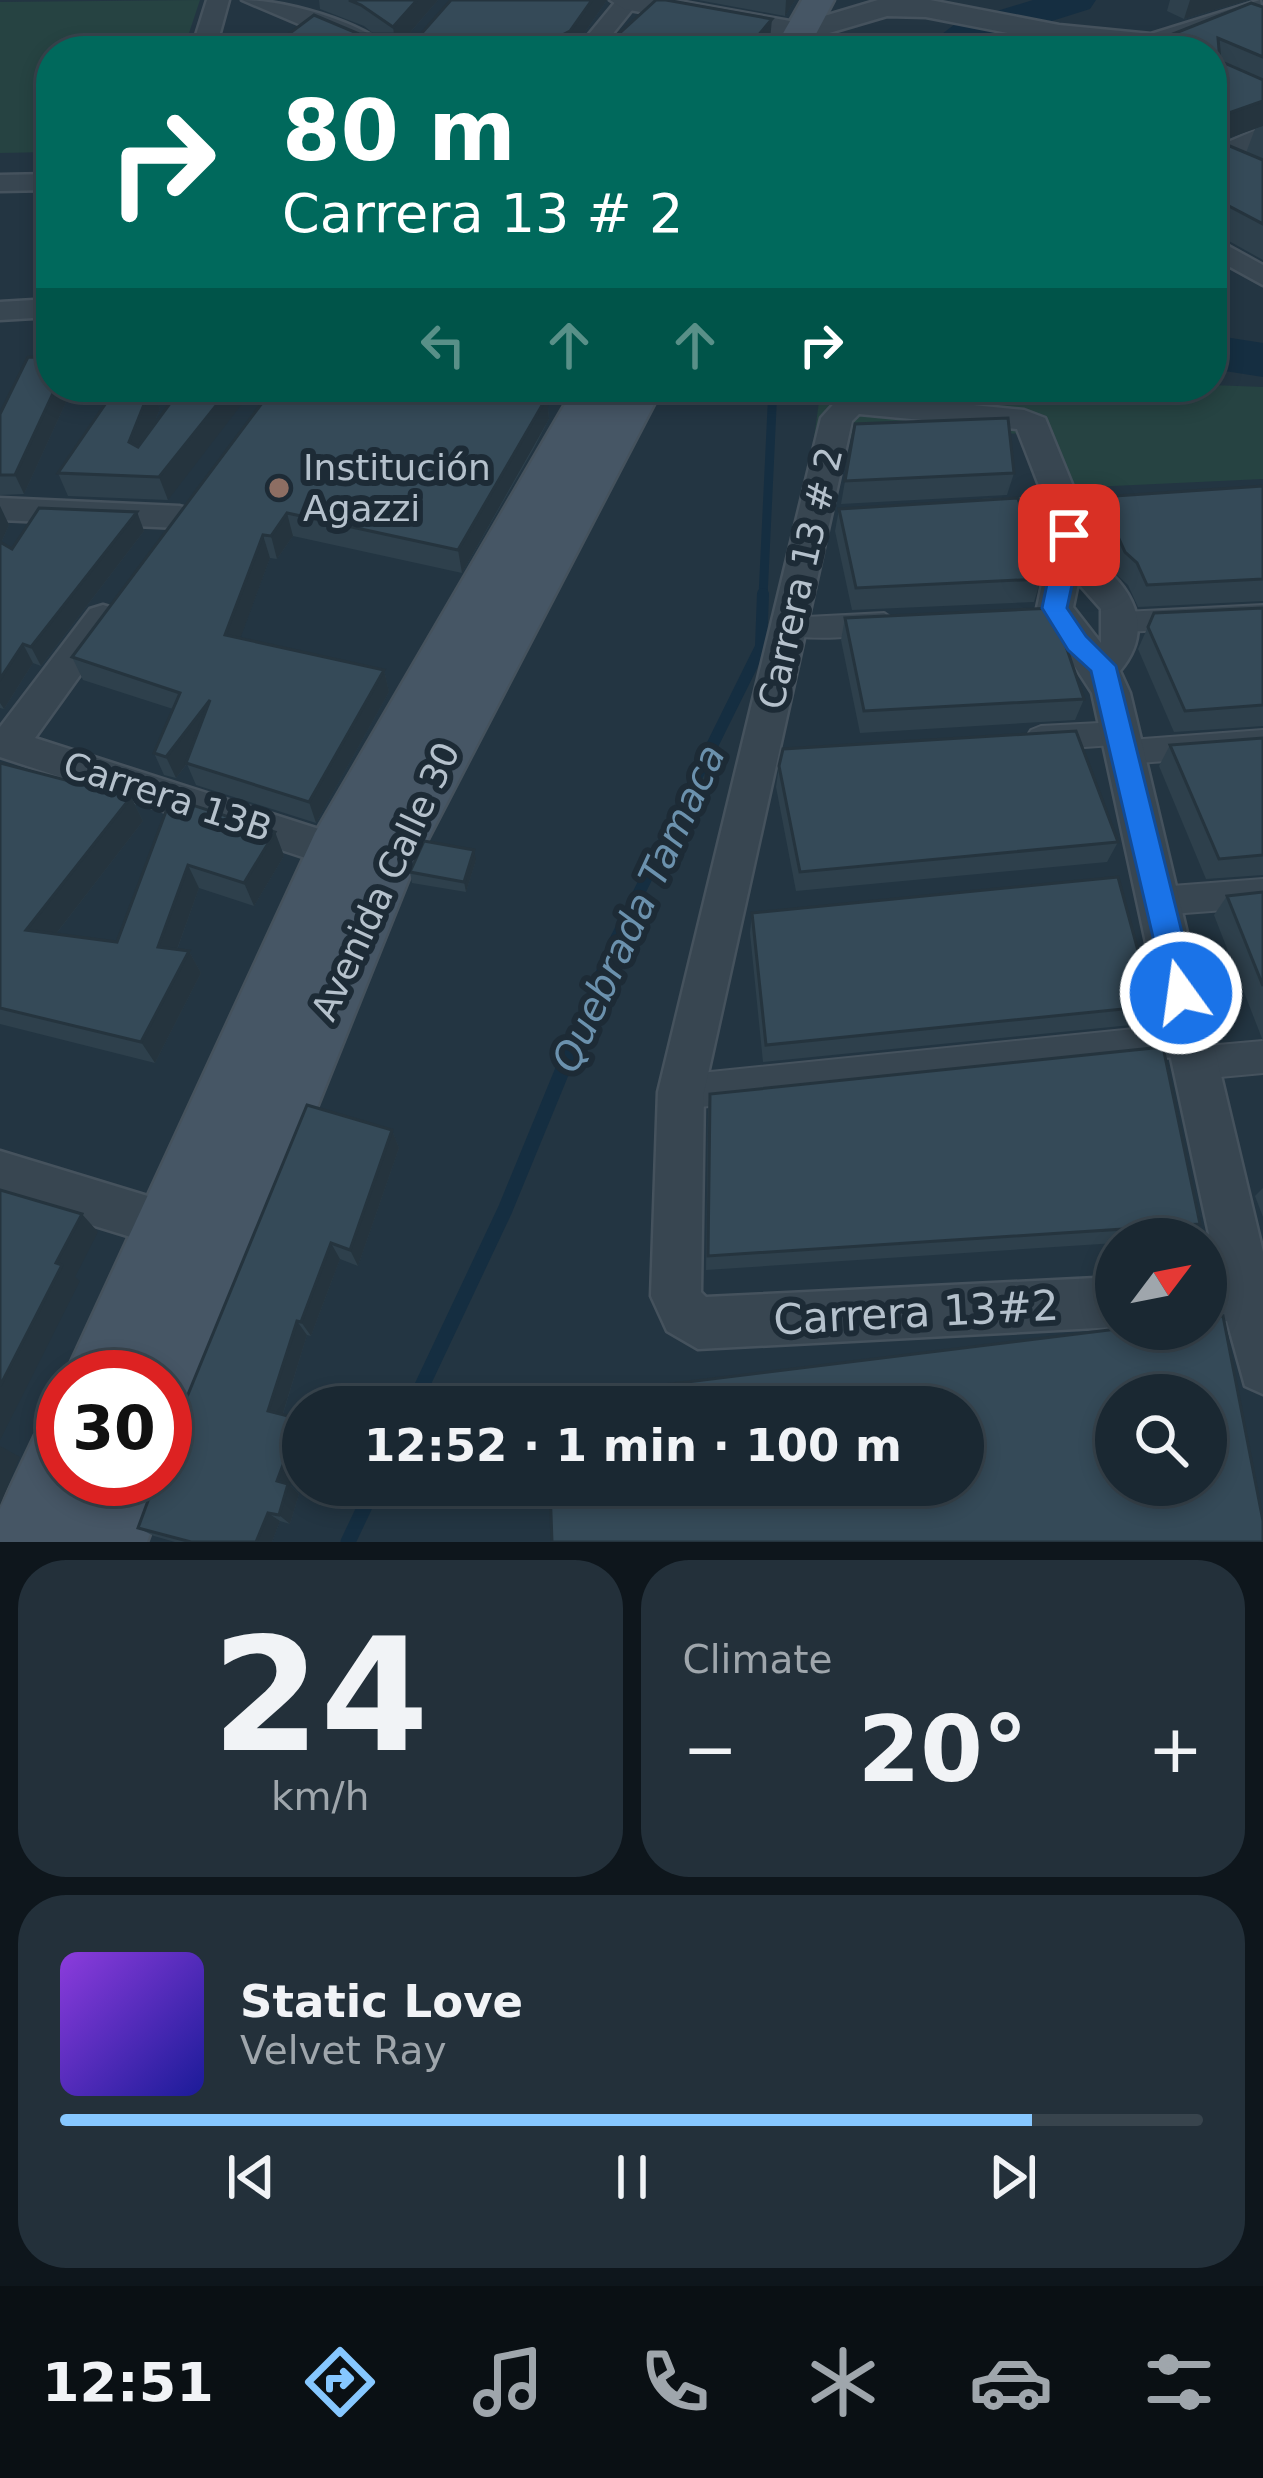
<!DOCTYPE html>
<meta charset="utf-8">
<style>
:root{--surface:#1a2832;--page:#23303a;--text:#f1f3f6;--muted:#9fa6ac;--line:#38444d;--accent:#86c7ff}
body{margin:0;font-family:"DejaVu Sans",sans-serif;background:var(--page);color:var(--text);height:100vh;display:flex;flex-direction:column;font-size:45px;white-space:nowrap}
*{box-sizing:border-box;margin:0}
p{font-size:39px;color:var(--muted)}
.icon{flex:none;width:66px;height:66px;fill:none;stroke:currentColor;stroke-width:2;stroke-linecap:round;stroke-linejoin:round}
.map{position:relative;height:1542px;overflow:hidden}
.side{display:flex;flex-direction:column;gap:18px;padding:18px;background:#0e161c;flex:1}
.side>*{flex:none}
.guide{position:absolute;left:36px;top:36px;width:1191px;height:366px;border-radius:48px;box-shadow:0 6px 18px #0003,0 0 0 3px var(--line);background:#00695c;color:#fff;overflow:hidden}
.needle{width:78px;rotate:58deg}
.controls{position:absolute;left:1095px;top:1218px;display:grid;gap:24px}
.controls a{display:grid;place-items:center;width:132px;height:132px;border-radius:50%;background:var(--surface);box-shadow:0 6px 18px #0003,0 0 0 3px var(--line);font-size:60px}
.speed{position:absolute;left:36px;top:1350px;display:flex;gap:24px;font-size:60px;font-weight:700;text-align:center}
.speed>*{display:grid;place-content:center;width:156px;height:156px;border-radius:50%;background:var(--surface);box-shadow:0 6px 18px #0003,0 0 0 3px var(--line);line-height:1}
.speed .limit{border:18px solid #d22;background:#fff;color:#111}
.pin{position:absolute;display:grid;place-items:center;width:102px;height:102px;color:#fff;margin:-51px;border-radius:24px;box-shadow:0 6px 18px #0006}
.me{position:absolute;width:132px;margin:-66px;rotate:346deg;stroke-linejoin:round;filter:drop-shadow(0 0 9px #0008)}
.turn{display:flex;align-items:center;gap:42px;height:252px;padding:0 48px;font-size:54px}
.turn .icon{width:156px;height:156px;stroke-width:2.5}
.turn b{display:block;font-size:84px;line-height:102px}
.lanes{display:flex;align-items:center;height:114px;padding:0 48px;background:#0003;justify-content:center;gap:60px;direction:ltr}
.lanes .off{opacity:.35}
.big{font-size:90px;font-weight:700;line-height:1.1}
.side .widget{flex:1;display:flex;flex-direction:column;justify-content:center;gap:18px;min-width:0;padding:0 42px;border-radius:48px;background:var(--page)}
.side .dial{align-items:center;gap:0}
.dial b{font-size:156px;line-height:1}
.song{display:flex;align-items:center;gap:36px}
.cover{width:144px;height:144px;border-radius:18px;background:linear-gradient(135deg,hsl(270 70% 55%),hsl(240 70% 35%))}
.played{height:12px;border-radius:6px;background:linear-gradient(90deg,var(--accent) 85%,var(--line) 85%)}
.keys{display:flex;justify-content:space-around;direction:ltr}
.heat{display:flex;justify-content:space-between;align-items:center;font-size:66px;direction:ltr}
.side .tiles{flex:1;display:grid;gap:18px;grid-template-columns:1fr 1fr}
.widget:last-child{grid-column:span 2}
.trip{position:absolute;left:282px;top:1386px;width:702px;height:120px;border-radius:60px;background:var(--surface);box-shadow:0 6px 18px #0003,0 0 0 3px var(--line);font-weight:700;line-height:120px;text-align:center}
.menu{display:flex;height:192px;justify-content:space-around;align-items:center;background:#0a1014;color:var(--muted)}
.menu .icon{width:84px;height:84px}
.menu .current{color:var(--accent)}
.menu b{font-size:54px;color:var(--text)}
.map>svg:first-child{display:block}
</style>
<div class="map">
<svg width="1263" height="1542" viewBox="0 0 1263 1542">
<rect width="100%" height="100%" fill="#233542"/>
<g fill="#264342">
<path d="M200,0L183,51H51V152L0,153V2Z"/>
<path d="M1212,385L1263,387V479L1070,488L1044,433L814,438L821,387Z"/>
</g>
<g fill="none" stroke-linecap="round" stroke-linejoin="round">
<path stroke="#152e41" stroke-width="9" d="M763,597L773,387"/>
<path stroke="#152e41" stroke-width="12" d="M584,1016L614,943L761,647L763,594"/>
<g stroke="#152e41" stroke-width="15">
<path d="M412,1407L505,1210L586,1013"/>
<path d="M348,1542L375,1485"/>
</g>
<g fill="#152e41" fill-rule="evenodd">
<path d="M1033,0H1096L1090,9L985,42L971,51H920L955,24Z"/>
<path d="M1212,335L1263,343V377L1212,369Z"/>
</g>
<defs>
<g id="pedestrian">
<path d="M1064,497L1073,500L1077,506L1073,512L981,519L968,510L981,501Z"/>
<path d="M1263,605V625L1124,632L1110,622L1124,612Z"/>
<path d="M884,613L898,623C885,639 786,644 774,628L788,618Z"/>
<path d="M1119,722L1129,725L1134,733L1130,740L1263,730V754L1124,764L1114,760L1109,752L1113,745L1041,750L1031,746L1026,738L1031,730L1041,726Z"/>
<path d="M1263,879V907L1159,915L1148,911L1143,901L1148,891L1159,887Z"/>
<path d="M1193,1023L1205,1028L1210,1039L1207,1046L1263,1041V1073L1198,1079L1186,1074L1181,1063L1184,1056L681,1109L668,1104L663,1092L668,1080L681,1075Z"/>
</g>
<g id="minor">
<path d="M207,0H229L215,51H191Z"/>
<path d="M242,0C285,0 361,21 393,51H362Z"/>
<path d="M617,0H640L599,51H575Z"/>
<path d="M1263,127V145L1212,167V149Z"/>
<path d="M51,174V190L0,191V175Z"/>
<path d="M1212,237L1263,265V285L1212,257Z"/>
<path d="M51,299V317L0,320V302Z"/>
<path d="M852,393L1024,410L1045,418L1081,506L1090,557C1133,585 1156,628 1120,671L1130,693L1263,1252V1394L1245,1386L1227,1321L1206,1322V1272L1217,1271L1092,693L1037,608L1042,584L1057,562L1047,506L1017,429L859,414L852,421L704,1092L701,1292L706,1297L1116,1277V1327L698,1349L667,1331L651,1296L658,1092L821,418L841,396ZM1078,583L1101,609V643L1073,607Z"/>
<path d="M0,498L179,506L191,509L196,517L191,525L179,528L0,520Z"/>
<path d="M103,605L116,609L121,618L35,738L350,839L356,851L350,863L336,868L0,757V727L90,609Z"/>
<path d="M0,1151L187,1208L194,1225L187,1242L170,1249L0,1197Z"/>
</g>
<path id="tertiary" d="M610,0H673L801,23L878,0H930L1059,25L1151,34L1260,0L1263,18L1192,44L1140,51L1059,43L926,17L887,16L802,41L624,9Z"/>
<g id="secondary">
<path d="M802,0H834L807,51H773Z"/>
<path d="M575,387H663L414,866L192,1419L165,1430V1377H64L315,833Z"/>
<path d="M63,1423V1479H165V1465L171,1479L147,1542H0V1509L35,1435Z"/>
</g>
</defs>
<use href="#pedestrian" stroke="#45525d" stroke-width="4"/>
<use href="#minor" stroke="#45525d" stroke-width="5"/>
<use href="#tertiary" stroke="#45525d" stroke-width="5"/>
<use href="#secondary" stroke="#45525d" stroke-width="5"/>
<use href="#pedestrian" fill="#384651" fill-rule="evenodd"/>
<use href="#minor" fill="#384651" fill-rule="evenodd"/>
<use href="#tertiary" fill="#384651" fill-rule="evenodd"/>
<use href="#secondary" fill="#465665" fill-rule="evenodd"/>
</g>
<g fill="#2e404c">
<path d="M319,0H438L409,34H421L451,0H607L572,51H276L274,45L359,34H374L364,26L320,9Z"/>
<path d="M698,0H795L785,16Z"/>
<path d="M1170,0H1249L1184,19L1167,11Z"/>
<path d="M1263,7V126L1220,141L1246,153L1255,129L1263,126V260L1220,236L1212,258V51H1130Z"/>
<path d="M51,387H73L24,494L0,495V414Z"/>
<path d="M152,387L160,409L152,428L168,500L68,496L58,473Z"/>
<path d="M274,387L548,406L549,419L534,448L462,573L293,536L277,559L270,558L240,638L384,670L389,692L316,823L196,785L187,764L176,778L164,775L154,753L173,709L83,680L72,657Z"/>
<path d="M855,424L1014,473L1007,495L841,504Z"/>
<path d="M1263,486V601L1138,607L1128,585L1116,574L1092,520L1100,497Z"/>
<path d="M0,506L9,525L1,543L12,549L137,512L144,531L41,666L33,663L4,709L0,708Z"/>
<path d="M839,509L1041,579L1034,602L852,610L835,531Z"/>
<path d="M1263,608V726L1174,732L1138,649L1154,613Z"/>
<path d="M845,618L1084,699L1075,720L860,733L841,640Z"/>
<path d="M1263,738V875L1206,879L1159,766L1170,745Z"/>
<path d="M0,763L131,797L143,821L56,934L117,942L171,798L275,832L284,856L254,906L199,888L177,950L189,951L201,973L155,1063L0,1024Z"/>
<path d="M779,766L1118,842L1107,862L796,891L776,787Z"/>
<path d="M476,860L466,892L412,883L410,872Z"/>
<path d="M1263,892V1041L1214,915L1227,896Z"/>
<path d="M752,913L1153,1006L1141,1024L763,1062L750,933Z"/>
<path d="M710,1094L1200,1224L1186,1238L1116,1239V1243L706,1270L708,1111Z"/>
<path d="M392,1130L399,1148L358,1266L340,1259L311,1336L307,1335L283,1414L303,1422V1452L291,1486L299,1494L290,1524L280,1521L272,1542H175L154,1536L138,1528L182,1409Z"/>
<path d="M1263,1188V1217L1255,1196Z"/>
</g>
<g fill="#25343e">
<path d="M417,0H438L396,49L393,27Z"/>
<path d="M592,0H607L572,51H531Z"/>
<path d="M786,0H795L785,16Z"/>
<path d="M1190,0H1249L1184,19Z"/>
<path d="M772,19L770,40L761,51H745Z"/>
<path d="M1263,101V126L1212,144L1220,116Z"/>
<path d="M1222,232L1212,258V237Z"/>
<path d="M56,387H73L24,494L15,475Z"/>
<path d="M152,387L160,409L137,465L129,442Z"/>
<path d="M231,387H255L168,500L159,477Z"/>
<path d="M544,387H558L548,406L549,419L462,573L458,550Z"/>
<path d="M0,506L9,525L0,545Z"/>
<path d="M137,512L144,531L41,666L31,647Z"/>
<path d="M287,513L293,536L277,559L271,536Z"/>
<path d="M263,535L270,558L233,658L225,635Z"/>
<path d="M23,644L33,663L4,709L0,703V679Z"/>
<path d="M384,670L389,692L316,823L309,802Z"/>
<path d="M210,700L219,722L176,778L166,757Z"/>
<path d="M131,797L143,821L42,952L26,930Z"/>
<path d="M275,832L284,856L254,906L244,883Z"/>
<path d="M474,850L476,860L466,892L464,882Z"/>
<path d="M188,865L199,888L170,969L158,947Z"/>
<path d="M189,951L201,973L155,1063L141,1042Z"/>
<path d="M392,1130L399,1148L358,1266L350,1250Z"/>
<path d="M82,1214L98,1232L75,1277L80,1281L0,1440V1386L56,1263Z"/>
<path d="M331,1243L340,1259L311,1336L301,1322Z"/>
<path d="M297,1321L307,1335L280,1423L268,1411Z"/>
<path d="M300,1419L303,1422V1452L291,1486L299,1494L290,1524L279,1515L277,1481Z"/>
<path d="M0,1446L20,1457L0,1505Z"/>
<path d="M268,1513L280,1521L272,1542H256Z"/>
</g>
<g fill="#354a58" stroke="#25343e" stroke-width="3" fill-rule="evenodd">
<path d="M349,0H417L393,27L361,5Z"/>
<path d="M451,0H592L570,31L531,51H291L274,45L314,15L359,34H421Z"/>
<path d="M656,0H666L772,19L745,51H600Z"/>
<path d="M1251,3L1263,7V57L1218,38L1220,61L1263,80V101L1220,116V142L1263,160V224L1225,204L1218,208L1222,232L1212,237V51H1130Z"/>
<path d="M1060,46L1070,51H1046Z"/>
<path d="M28,357L51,358V387H56L15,475H0V414Z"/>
<path d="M117,387H151L129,442L138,447L182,387H231L159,477L58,473Z"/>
<path d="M274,387H544L541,394L548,395L458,550L287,513L271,536L263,535L225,635L384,670L309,802L186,763L210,700L166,757L154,753L180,693L72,657Z"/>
<path d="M1008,418L1014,473L845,481L855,424Z"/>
<path d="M1263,486V579L1147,585L1137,563L1125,552L1100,497Z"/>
<path d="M1018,498L1041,579L856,588L839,509Z"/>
<path d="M39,508L137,512L31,647L23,644L0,679V542L12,549Z"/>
<path d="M1053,608L1084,699L864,711L845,618Z"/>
<path d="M1263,608V705L1185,711L1148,627L1154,613Z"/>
<path d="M1076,731L1118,842L800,872L779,766L783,749Z"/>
<path d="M1263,738V855L1219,859L1170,745Z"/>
<path d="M0,763L131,797L26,930L117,942L171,798L275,832L244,883L188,865L158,947L189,951L141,1042L0,1008Z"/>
<path d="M424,841L474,850L464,882L410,872Z"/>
<path d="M1118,877L1153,1006L766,1045L752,913Z"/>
<path d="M1263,892V986L1227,896Z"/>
<path d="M1163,1047L1200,1224L708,1256L710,1094Z"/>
<path d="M307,1105L392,1130L350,1250L331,1243L301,1322L297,1321L268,1411L300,1419L277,1481L288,1484L279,1515L268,1513L256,1542H191L138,1528L156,1479H165V1415L182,1409Z"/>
<path d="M0,1190L82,1214L56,1263L62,1265L0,1386Z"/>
<path d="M1223,1316L1263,1521V1542H552L550,1487L561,1485H963V1407H581L582,1395L1117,1329H1206V1318ZM1116,1395H1206V1485H1116Z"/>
</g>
<path fill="#1a73e8" stroke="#114b97" stroke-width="3" d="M1069,526L1081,535L1086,563L1072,585L1067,608L1086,636L1116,666L1197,993L1192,1003L1181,1007L1171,1003L1166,993L1091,671L1068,650L1042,608L1047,584L1062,562L1057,535Z"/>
<circle fill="#8d6e63" stroke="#1d2b36" stroke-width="4.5" cx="279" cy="488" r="12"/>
<g text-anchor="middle" stroke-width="12" stroke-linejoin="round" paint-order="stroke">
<g font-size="36" fill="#b5c1cc" stroke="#1d2b36" text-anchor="start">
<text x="303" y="480">Institución<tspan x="303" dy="41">Agazzi</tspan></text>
</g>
<g font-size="36" fill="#b5c1cc" stroke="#1d2b36">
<text transform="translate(800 578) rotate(-77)" y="13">Carrera 13 # 2</text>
<text transform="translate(168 796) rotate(18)" y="13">Carrera 13B</text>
<text transform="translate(385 881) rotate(-65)" y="13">Avenida Calle 30</text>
</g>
<g font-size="39" font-style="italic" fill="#6b91ad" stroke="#1d2b36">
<text transform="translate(638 908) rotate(-65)" y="14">Quebrada Tamaca</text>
</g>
<g font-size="42" fill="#b5c1cc" stroke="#1d2b36">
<text transform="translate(916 1312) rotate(-3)" y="15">Carrera 13#2</text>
</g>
</g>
</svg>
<div class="controls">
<a><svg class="needle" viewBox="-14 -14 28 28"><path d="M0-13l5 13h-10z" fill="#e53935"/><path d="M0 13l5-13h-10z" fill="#9fa6ac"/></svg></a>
<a><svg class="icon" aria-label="search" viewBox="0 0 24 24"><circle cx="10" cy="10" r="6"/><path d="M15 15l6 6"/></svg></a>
</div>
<div class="speed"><div class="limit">30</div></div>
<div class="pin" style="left:1069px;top:535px;background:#d93025"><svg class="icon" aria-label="arrive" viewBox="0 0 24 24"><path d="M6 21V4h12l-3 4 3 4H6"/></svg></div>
<svg class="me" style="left:1181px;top:993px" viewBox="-20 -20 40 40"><circle r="17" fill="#1a73e8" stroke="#fff" stroke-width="3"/><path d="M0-11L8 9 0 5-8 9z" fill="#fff"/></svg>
<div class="trip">12:52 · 1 min · 100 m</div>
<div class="guide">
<div class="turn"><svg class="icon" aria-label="right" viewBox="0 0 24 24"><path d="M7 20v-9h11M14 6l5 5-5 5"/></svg><div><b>80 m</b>Carrera 13 # 2</div></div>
<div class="lanes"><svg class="icon off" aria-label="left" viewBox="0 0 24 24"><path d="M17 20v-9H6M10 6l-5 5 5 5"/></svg><svg class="icon off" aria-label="ahead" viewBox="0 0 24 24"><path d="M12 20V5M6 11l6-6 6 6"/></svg><svg class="icon off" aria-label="ahead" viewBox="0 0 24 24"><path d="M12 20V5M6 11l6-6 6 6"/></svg><svg class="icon" aria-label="right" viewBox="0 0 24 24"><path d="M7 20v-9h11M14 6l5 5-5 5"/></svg></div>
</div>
</div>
<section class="side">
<div class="tiles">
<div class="widget dial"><b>24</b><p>km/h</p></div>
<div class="widget"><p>Climate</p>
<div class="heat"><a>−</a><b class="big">20°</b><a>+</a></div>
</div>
<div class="widget">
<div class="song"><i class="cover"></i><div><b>Static Love</b><p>Velvet Ray</p></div></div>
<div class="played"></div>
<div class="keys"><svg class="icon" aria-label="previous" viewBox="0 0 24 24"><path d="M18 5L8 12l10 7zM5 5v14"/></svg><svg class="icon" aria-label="pause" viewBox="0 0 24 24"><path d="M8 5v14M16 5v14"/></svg><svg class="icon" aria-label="next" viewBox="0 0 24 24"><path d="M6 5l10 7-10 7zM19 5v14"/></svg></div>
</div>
</div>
</section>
<nav class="menu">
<b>12:51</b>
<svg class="icon current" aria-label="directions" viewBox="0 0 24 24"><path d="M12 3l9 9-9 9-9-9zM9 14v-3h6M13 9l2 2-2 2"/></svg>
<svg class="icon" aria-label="music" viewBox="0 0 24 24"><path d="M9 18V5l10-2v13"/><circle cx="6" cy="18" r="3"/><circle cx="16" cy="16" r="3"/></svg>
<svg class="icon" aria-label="phone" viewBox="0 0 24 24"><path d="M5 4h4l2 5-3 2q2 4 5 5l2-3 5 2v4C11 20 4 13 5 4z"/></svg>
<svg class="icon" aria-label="climate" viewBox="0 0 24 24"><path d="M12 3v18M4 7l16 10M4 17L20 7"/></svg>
<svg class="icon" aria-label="car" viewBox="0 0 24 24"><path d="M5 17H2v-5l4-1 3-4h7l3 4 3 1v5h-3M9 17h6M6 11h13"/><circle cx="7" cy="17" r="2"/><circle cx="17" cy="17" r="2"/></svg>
<svg class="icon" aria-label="filters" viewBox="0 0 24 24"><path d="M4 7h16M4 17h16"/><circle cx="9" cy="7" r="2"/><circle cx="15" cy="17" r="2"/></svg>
</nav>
